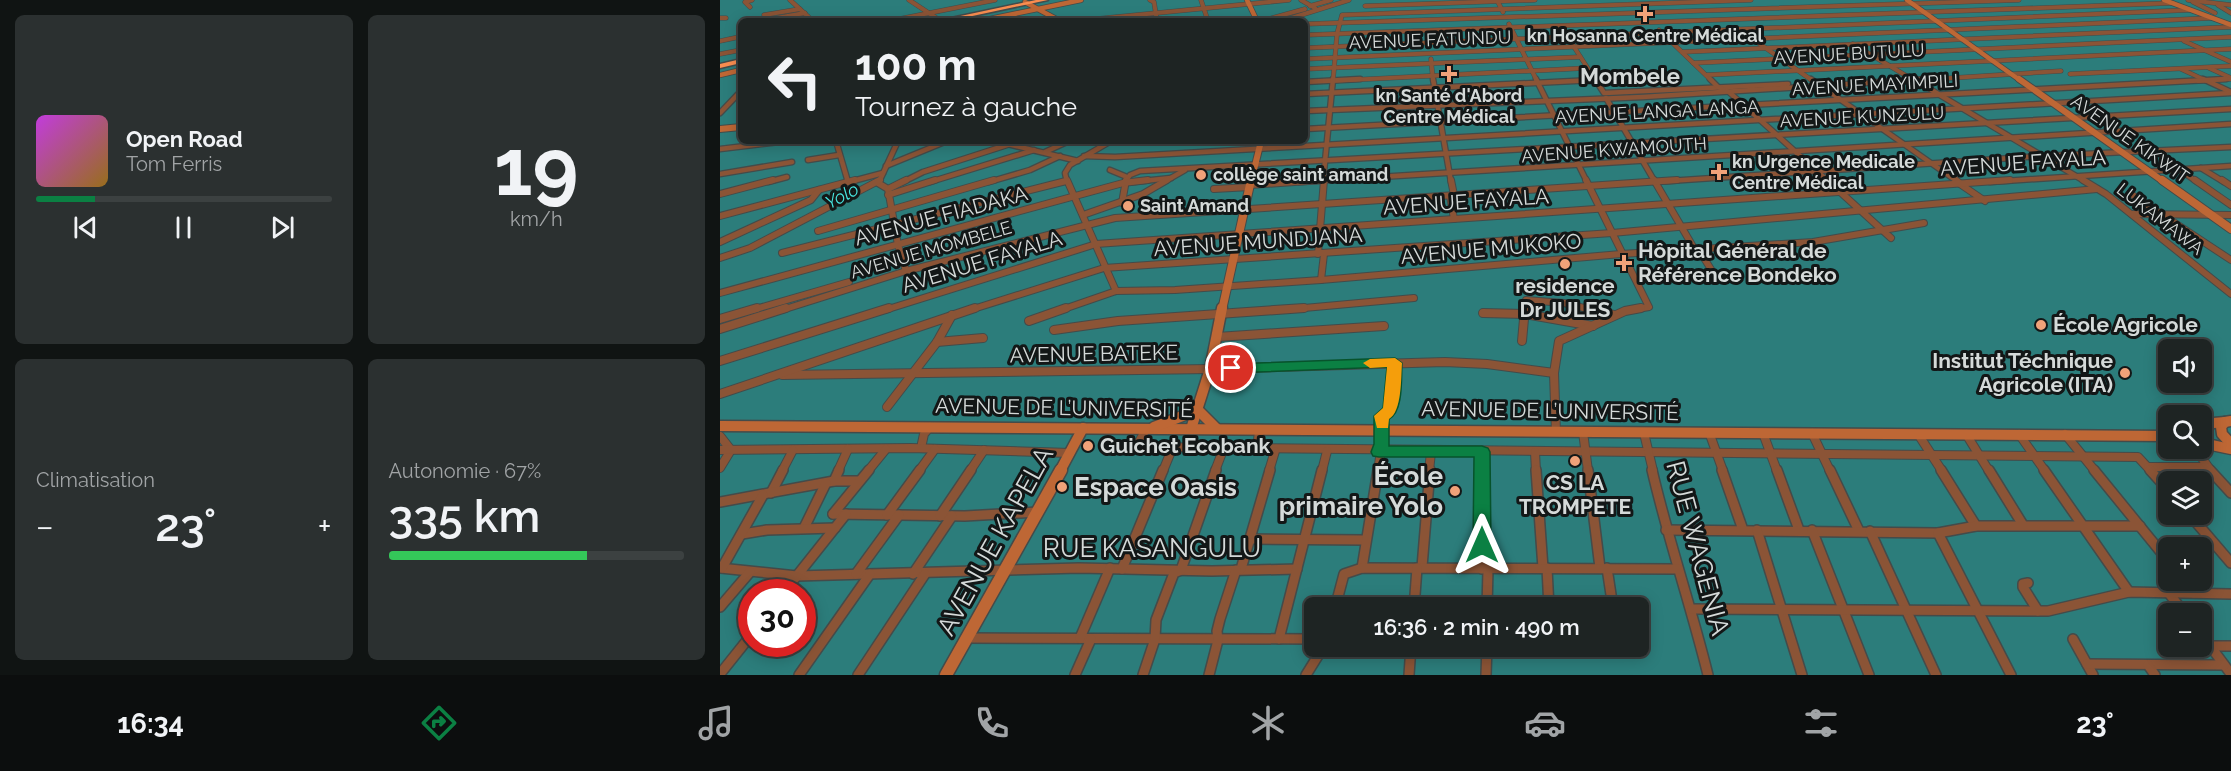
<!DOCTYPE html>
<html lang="fr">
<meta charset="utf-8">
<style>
:root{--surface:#1e2423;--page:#2b3030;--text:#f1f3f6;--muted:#a1a4a6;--line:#3c4141;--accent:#0b8043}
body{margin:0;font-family:Raleway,sans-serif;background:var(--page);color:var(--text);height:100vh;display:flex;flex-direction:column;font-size:22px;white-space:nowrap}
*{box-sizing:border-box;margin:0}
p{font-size:20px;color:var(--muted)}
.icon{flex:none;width:33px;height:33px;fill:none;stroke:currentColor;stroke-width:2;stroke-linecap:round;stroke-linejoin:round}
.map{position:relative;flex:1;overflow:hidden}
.details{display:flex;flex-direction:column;gap:15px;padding:15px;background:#101413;width:720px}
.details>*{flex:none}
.top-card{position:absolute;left:18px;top:18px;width:570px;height:126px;border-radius:9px;box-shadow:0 3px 15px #0003,0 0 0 2px var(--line);background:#1e2423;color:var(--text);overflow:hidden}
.buttons{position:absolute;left:1438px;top:339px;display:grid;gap:12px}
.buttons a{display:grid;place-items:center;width:54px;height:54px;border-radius:9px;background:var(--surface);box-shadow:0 3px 15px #0003,0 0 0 2px var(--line);font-size:30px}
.speed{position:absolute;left:18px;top:579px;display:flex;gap:12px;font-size:30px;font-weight:700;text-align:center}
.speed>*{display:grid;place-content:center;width:78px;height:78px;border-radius:50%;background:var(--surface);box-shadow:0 3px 15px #0003,0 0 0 2px var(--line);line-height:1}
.speed .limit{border:9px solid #d22;background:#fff;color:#111}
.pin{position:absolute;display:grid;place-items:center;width:51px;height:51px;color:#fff;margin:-26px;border:3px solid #fff;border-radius:50%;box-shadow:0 2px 6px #0007}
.me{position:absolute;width:66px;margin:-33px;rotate:0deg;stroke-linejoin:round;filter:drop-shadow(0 0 4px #0008)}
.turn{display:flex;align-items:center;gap:21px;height:126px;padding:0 18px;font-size:27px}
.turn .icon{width:78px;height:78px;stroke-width:2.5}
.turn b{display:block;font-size:42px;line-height:51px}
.big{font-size:45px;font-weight:600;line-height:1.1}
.details .tile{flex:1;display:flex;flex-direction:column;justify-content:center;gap:9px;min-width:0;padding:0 21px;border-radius:9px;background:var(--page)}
.details .dial{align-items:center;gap:0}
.dial b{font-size:78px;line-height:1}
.song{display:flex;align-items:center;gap:18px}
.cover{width:72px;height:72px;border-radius:9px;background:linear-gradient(135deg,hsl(290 70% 55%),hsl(40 70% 35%))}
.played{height:6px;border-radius:3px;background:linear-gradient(90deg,var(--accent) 20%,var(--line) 20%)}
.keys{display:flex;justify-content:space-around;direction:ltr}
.heat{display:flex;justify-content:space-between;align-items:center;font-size:33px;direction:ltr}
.charge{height:9px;border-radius:4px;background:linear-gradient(90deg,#34c759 67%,var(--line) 0)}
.details .tiles{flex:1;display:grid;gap:15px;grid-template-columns:repeat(2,1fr)}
.trip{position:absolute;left:584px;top:597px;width:345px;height:60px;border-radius:9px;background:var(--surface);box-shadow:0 3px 15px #0003,0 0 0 2px var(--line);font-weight:600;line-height:60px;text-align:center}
.dock{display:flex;height:96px;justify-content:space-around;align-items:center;background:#0c0e0e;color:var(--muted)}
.dock .icon{width:42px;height:42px}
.dock .current{color:var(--accent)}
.dock b{font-size:27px;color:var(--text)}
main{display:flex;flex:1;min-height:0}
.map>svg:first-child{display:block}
</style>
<main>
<section class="details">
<div class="tiles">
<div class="tile">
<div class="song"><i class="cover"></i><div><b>Open Road</b><p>Tom Ferris</p></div></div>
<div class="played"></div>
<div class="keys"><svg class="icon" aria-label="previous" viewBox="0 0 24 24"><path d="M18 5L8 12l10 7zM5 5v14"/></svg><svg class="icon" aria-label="pause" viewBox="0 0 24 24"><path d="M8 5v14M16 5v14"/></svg><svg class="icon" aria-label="next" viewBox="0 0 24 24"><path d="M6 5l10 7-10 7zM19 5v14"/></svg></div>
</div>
<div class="tile dial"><b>19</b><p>km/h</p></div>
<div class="tile"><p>Climatisation</p>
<div class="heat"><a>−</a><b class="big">23°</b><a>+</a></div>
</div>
<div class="tile"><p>Autonomie · 67%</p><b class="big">335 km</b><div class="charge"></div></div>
</div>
</section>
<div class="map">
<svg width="1511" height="675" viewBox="0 0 1511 675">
<rect width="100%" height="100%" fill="#28302f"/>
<path fill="#2c7d7b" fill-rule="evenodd" d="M0,0H1511V675H0ZM21,21H585V141H21ZM1449,350H1482V382H1449ZM1449,416H1482V448H1449ZM1449,482H1482V514H1449ZM1449,548H1482V580H1449ZM32,592H82V644H32ZM594,608H918V646H594ZM1449,614H1482V646H1449Z"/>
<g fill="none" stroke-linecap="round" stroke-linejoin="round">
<defs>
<g id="street-far4">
<path d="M70,0L93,21"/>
<path d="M189,0L218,19"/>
<path d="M430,0L434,2L437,21"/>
<path d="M481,0L488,21"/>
<path d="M581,0L595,8"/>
<path d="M777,0L783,12"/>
<path d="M1468,0L1511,5"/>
<path d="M1473,2L1495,13"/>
<path d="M1498,5L1511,13"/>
<path d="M590,6L611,0"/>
<path d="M645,6L815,0"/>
<path d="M30,7L25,2L32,0"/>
<path d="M44,15L80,9"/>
<path d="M48,16L51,19L85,13"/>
<path d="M0,18H6"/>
<path d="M169,21L275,0"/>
<path d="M355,21L569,0"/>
<path d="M541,21L585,9"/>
<path d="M562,21L629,0"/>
<path d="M585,24L1299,0"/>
<path d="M789,24L817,81"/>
<path d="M1017,28L1093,81"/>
<path d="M939,30L992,81"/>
<path d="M845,33L876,81"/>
<path d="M585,35L1453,3"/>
<path d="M0,41L19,37"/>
<path d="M1464,41L1511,62"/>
<path d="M1133,44L1195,81"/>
<path d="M585,48L1469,10"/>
<path d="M962,52L1511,27"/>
<path d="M0,54L21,50"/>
<path d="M585,59L1492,18"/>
<path d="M711,59L713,81"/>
<path d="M973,63L1511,37"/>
<path d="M1489,68L1511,78"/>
<path d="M585,69L860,57"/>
<path d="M1461,69L1487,81"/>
<path d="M1350,74L1511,66"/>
<path d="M986,75L1511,49"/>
<path d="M610,81L867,68"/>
<path d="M613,81L617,34L622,15L1031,0"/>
<path d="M858,81L874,80"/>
<path d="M1184,81L1341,71"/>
<path d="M1478,81L1511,79"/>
</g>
<g id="street-far3">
<path d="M713,79L731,182"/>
<path d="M816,79L867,182"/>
<path d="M875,79L884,93L1068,84"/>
<path d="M990,79L998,87L1009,92L1109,182"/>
<path d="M1091,79L1238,182"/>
<path d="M1193,79L1366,182"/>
<path d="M1483,79L1511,92"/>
<path d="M585,82L640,79"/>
<path d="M585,94L874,80"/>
<path d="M886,98L935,182"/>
<path d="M585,111L923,97L1208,79"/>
<path d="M0,113L21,91"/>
<path d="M585,129L1506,79"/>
<path d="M116,141L128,182"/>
<path d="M275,141L358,161"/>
<path d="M0,149L68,141"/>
<path d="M325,152L349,141"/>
<path d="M364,156L395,157L1511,93"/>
<path d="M88,160L119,155"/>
<path d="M166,166L227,141"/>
<path d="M1457,168L1477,182"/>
<path d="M1481,168L1504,182"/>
<path d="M390,170L407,177"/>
<path d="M0,174L72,162"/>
<path d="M48,182L67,177"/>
<path d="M129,182L163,173"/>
<path d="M159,182L178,141"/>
<path d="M183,182L203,172L290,144"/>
<path d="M210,182L314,150"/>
<path d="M269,182L310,170L340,156"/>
<path d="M342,182L346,181"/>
<path d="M347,182L345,173L350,165L391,141"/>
<path d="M405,182L410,175L420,171L1511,109"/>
<path d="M413,182L451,178"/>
<path d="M444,182L465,170"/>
<path d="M579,182L1511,124"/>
<path d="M603,182L613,79"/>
<path d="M934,182L1322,156L1511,147"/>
<path d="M1270,182L1511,166"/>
</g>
<g id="street-far2">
<path d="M347,180L396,291"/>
<path d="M731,180L734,195"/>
<path d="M866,180L929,307L912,310"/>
<path d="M934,180L975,250"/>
<path d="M1107,180L1171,238"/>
<path d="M1236,180L1241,184"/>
<path d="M1363,180L1386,194L1511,294"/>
<path d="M1475,180L1511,205"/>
<path d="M1502,180L1511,186"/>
<path d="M158,183L168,189L178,245L186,271"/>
<path d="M1240,184L1265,201"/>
<path d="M530,185L603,180"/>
<path d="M168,189L186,180"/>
<path d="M494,189L530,187"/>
<path d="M0,194L53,180"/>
<path d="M168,195L215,180"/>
<path d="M730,196L734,219"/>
<path d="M1414,196L1511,260"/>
<path d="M402,203L406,180"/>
<path d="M1412,214L1511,215"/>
<path d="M363,215L423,194L447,180"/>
<path d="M0,216L135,180"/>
<path d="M98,231L274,180"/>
<path d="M0,242L91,200L99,190"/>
<path d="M979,250L997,279"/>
<path d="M62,253L346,181"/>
<path d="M598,254L604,180"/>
<path d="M0,258L30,248L160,180"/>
<path d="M601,280L604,254"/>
<path d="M0,293L403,183L428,180"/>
<path d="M32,310L129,282"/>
<path d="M62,310L186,271L395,218L957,180"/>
<path d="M165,310L376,244L1290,180"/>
<path d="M250,310L384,268L892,233L1377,189"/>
<path d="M341,310L396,291L455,290L601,280L901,254L1093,242L1204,223"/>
<path d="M562,310L694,298"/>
<path d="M805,310L806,300L844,303L872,310"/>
</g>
<g id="street-far1">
<path d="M866,308L894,315"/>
<path d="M763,313L805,314L873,326"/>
<path d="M0,319L37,308"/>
<path d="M309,321L346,308"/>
<path d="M0,329L66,308"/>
<path d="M334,330L398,321L584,308"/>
<path d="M497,337L664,326"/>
<path d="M802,341L805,308"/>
<path d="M217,342L263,338"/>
<path d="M0,361L169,308"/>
<path d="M62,375L490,369L725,362L767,364L834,373"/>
<path d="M0,394L255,308"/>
<path d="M167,407L217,342L232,315"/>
<path d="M426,429L418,444L420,447L1418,457L1431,471"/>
<path d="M836,432L834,373L839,341L905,311L921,308"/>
<path d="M863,432L868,471"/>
<path d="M989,432L1003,471"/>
<path d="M924,433L933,471"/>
<path d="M1043,433L1057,471"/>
<path d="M1092,433L1110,471"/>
<path d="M1198,434L1222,471"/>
<path d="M1246,434L1269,471"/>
<path d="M1299,434L1325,471"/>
<path d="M1345,434L1375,471"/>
<path d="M0,436L11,450L0,468"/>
<path d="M201,448L204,434L210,427"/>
<path d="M1475,448L1491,471"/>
<path d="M0,450L191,448L350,453"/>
<path d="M537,451L539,430"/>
<path d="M762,452V471"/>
<path d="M815,452L816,471"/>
<path d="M1428,467H1487"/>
<path d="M62,471L73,450"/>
<path d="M118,471L128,449"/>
<path d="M148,471L166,449"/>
<path d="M199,471L215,449"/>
<path d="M250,471L264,450"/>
<path d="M443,471L452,449"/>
<path d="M495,471L503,450"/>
<path d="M549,471L555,451"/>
<path d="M602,471L607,451"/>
<path d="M658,471L662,444L661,416L669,412L675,363"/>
<path d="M709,471L711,452"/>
</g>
<g id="street">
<path d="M762,470V569"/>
<path d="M816,470L823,568"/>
<path d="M868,470L880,568"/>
<path d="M932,470C948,539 971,606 988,675"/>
<path d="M1002,470L1023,530"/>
<path d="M1057,470L1079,530"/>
<path d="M1110,470L1139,531"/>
<path d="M1221,470L1256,526"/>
<path d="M1269,470L1303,525"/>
<path d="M1324,470L1409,592"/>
<path d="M1374,470L1449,562"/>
<path d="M1430,470L1449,491"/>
<path d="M1490,470L1511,493"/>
<path d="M114,481L119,470"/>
<path d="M51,493L63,470"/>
<path d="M0,502L114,481H139"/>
<path d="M113,514L245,516L318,512"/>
<path d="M113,514L149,470"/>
<path d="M1469,514L1511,563"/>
<path d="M167,515L200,470"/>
<path d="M220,516L251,470"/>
<path d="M84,528L106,483"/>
<path d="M946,530L1218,533"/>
<path d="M1037,530L1082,675"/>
<path d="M1092,530L1149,675"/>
<path d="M1150,531L1216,675"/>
<path d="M22,534L47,530L115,528"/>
<path d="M531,539L645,540"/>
<path d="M702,567L710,470"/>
<path d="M0,568L77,576L359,568L492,571L577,569"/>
<path d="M2,568L43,495"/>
<path d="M642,568L658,470"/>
<path d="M827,568L829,608"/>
<path d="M887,568L893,608"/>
<path d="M402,569L443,470"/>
<path d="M521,569L550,470"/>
<path d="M136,574L179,515"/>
<path d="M193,574L232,516"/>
<path d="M1464,580L1474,593"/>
<path d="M1308,583L1303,584V587L1318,611"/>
<path d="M64,592L126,514"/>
<path d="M1448,592L1465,614"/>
<path d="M0,607L30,572"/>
<path d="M615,608L624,574L642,568L958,569"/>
<path d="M694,608L697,568"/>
<path d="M767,608L768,569"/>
<path d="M972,609L1328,611L1409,592L1511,594"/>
<path d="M1482,635L1511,674"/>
<path d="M246,638L594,639"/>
<path d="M360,638L390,568"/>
<path d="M559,639L602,470"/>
<path d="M1353,639L1373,675"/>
<path d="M1490,646H1511"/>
<path d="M1367,664L1504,665"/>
<path d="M1428,665L1435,675"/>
<path d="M0,674L32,634"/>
<path d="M79,675L150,574"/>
<path d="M138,675L205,574"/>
<path d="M355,675L371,639"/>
<path d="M423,675L435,639L436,620L454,573L461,570L496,470"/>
<path d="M489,675L498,640L497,631L500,619L516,570"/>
<path d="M586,675L604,646"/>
<path d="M689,675L691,646"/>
<path d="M766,675L767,646"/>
<path d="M1291,675L1218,533L1256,526H1420"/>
</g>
<g id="secondary-far4">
<path d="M527,0L537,21"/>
<path d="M1187,0L1301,81"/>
<path d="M1444,0L1511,25"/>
<path d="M305,2L340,21"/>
<path d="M260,21L361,0"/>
<path d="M0,75L21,70"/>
</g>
<g id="secondary-far3">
<path d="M1299,79L1444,182"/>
<path d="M0,129L21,127"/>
<path d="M531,182L541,141"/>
</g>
<g id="secondary-far2">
<path d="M1442,180L1511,229"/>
<path d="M502,310L531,180"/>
</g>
<g id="secondary-far1">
<path d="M1511,421L1505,422L1501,427L1502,434L1511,444"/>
<path d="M1482,424L1505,422"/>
<path d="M0,426L1449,436"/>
<path d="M434,427L478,410L497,429"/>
<path d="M471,429L490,369L502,308"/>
<path d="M1482,443L1511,449"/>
<path d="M340,471L363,428"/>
</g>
<path id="secondary" d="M226,675L341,470"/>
<g id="highway">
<path d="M316,0H328L229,21H217Z"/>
<path d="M21,59V63L0,68V64Z"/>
</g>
</defs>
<use href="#street-far4" stroke="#444b4a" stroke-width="5"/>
<use href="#street-far3" stroke="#444b4a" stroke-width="7"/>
<use href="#street-far2" stroke="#444b4a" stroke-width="8"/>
<use href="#street-far1" stroke="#444b4a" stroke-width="10"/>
<use href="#street" stroke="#444b4a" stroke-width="12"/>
<use href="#secondary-far4" stroke="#444b4a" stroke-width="6"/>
<use href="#secondary-far3" stroke="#444b4a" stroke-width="8"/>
<use href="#secondary-far2" stroke="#444b4a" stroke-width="10"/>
<use href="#secondary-far1" stroke="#444b4a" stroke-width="13"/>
<use href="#secondary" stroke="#444b4a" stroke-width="15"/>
<use href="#highway" stroke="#444b4a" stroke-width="3"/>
<use href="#street-far4" stroke="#8b5436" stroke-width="4"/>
<use href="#street-far3" stroke="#8b5436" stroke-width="4.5"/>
<use href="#street-far2" stroke="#8b5436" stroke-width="6"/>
<use href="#street-far1" stroke="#8b5436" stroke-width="8"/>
<use href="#street" stroke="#8b5436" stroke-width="9"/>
<use href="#secondary-far4" stroke="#be6735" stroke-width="4.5"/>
<use href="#secondary-far3" stroke="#be6735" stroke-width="6"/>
<use href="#secondary-far2" stroke="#be6735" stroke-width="8"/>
<use href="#secondary-far1" stroke="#be6735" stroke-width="10"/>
<use href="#secondary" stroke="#be6735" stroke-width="12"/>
<use href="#highway" fill="#f98d50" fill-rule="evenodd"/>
</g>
<path fill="#0b8043" stroke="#07532c" stroke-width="1.5" d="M675,358L682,363C681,377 684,411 669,419V446H762L768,448L770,452L771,545L769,550L762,553L756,550L753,545L754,457H659L653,456L651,452L654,444V416L663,408L667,367L511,373L503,368L511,364Z"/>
<path fill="#f59e0b" d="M675,358L682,363C681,377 682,412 669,419L668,428H657L654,416L663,408L667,367L650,368L643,363L650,359Z"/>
<g fill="#f0a279" stroke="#131717" stroke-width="2">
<path d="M922 5h6v6h6v6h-6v6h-6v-6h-6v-6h6z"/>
<path d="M726 65h6v6h6v6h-6v6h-6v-6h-6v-6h6z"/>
<path d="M996 163h6v6h6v6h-6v6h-6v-6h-6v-6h6z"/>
<circle cx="481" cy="175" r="6"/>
<circle cx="408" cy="206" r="6"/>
<path d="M901 254h6v6h6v6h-6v6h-6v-6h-6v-6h6z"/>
<circle cx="845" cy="264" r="6"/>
<circle cx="1321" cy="325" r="6"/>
<circle cx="1405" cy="373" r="6"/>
<circle cx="368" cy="446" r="6"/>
<circle cx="855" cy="461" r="6"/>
<circle cx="342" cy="487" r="6"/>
<circle cx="735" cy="491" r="6"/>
</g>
<g text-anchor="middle" stroke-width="6" stroke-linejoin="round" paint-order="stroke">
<g font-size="18" font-weight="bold" fill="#d5dad9" stroke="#131717" text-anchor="start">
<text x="925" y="42" text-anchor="middle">kn Hosanna Centre Médical</text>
<text x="729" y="102" text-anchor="middle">kn Santé d'Abord<tspan x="729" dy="21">Centre Médical</tspan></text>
<text x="1012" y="168">kn Urgence Medicale<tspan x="1012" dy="21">Centre Médical</tspan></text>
<text x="493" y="181">collège saint amand</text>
<text x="420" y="212">Saint Amand</text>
</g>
<g font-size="18" fill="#d5dad9" stroke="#131717">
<text transform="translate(710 40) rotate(-2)" y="6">AVENUE FATUNDU</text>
<text transform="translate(1129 54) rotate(-3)" y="6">AVENUE BUTULU</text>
<text transform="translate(1155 85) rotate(-3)" y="6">AVENUE MAYIMPILI</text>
<text transform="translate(937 112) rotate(-3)" y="6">AVENUE LANGA LANGA</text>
<text transform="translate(1142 117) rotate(-3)" y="6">AVENUE KUNZULU</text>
<text transform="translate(1410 139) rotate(35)" y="6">AVENUE KIKWIT</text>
<text transform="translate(894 150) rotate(-4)" y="6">AVENUE KWAMOUTH</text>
<text transform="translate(1440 219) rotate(38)" y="6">LUKAMAWA</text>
<text transform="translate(211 250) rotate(-16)" y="6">AVENUE MOMBELE</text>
</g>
<g font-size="18" font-style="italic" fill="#48e5e1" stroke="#131717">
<text transform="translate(122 196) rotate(-28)" y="6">Yolo</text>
</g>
<g font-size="21" fill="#d5dad9" stroke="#131717">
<text transform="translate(1303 163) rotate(-4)" y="7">AVENUE FAYALA</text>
<text transform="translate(746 202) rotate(-4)" y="7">AVENUE FAYALA</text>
<text transform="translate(221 216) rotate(-15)" y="7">AVENUE FIADAKA</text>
<text transform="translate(538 242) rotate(-4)" y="7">AVENUE MUNDJANA</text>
<text transform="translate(771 249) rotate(-5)" y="7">AVENUE MUKOKO</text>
<text transform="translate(262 262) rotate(-17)" y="7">AVENUE FAYALA</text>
<text transform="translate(374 354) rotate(-1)" y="7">AVENUE BATEKE</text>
<text transform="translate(344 408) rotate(1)" y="7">AVENUE DE L’UNIVERSITÉ</text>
<text transform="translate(830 411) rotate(1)" y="7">AVENUE DE L’UNIVERSITÉ</text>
</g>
<g font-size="21" font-weight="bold" fill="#d5dad9" stroke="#131717" text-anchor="start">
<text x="918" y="258">Hôpital Général de<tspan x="918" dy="24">Référence Bondeko</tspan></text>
<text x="845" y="293" text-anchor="middle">residence<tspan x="845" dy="24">Dr JULES</tspan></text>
<text x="1333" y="332">École Agricole</text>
<text x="1393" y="368" text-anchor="end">Institut Téchnique<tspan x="1393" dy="24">Agricole (ITA)</tspan></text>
<text x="380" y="453">Guichet Ecobank</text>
<text x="855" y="490" text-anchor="middle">CS LA<tspan x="855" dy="24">TROMPETE</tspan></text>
</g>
<g font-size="22" font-weight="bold" fill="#d5dad9" stroke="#131717">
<text x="910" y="84">Mombele</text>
</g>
<g font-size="26" font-weight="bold" fill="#d5dad9" stroke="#131717" text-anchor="end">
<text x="723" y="485">École<tspan x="723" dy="30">primaire Yolo</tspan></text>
<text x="354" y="496" text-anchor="start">Espace Oasis</text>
</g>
<g font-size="26" fill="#d5dad9" stroke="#131717">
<text transform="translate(275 541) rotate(-61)" y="9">AVENUE KAPELA</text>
<text x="432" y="557">RUE KASANGULU</text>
<text transform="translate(978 548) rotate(75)" y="9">RUE WAGENIA</text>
</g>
</g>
</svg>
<div class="buttons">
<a><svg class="icon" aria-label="sound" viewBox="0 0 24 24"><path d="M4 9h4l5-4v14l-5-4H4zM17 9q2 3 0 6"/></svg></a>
<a><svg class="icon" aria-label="search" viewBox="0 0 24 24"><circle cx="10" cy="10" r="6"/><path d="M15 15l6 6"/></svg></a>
<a><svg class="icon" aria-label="layers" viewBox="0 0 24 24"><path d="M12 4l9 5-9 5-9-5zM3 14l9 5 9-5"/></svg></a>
<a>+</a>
<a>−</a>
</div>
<div class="speed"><div class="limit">30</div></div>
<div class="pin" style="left:511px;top:368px;background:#d93025"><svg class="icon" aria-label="arrive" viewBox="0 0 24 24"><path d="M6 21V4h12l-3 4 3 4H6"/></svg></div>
<svg class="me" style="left:762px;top:545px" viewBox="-20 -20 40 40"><path d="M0-17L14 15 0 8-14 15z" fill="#0b8043" stroke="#fff" stroke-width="4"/></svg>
<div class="trip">16:36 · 2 min · 490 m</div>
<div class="top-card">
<div class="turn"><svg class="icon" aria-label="left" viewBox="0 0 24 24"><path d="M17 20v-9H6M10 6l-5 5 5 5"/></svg><div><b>100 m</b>Tournez à gauche</div></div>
</div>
</div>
</main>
<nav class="dock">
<b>16:34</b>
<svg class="icon current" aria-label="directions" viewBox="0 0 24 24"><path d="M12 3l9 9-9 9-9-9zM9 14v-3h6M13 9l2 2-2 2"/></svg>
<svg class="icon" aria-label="music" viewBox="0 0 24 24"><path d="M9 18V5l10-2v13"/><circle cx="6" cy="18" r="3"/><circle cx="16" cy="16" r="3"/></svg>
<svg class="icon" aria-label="phone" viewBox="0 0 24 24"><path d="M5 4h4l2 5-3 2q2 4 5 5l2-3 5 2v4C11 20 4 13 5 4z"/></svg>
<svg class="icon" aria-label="climate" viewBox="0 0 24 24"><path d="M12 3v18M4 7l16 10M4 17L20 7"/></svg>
<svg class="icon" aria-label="car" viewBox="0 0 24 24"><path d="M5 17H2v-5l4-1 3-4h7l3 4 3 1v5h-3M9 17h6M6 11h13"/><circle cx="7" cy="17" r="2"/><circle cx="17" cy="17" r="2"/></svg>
<svg class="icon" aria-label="filters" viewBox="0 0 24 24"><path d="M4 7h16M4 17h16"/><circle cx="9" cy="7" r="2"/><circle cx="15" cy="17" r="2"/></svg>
<b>23°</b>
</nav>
